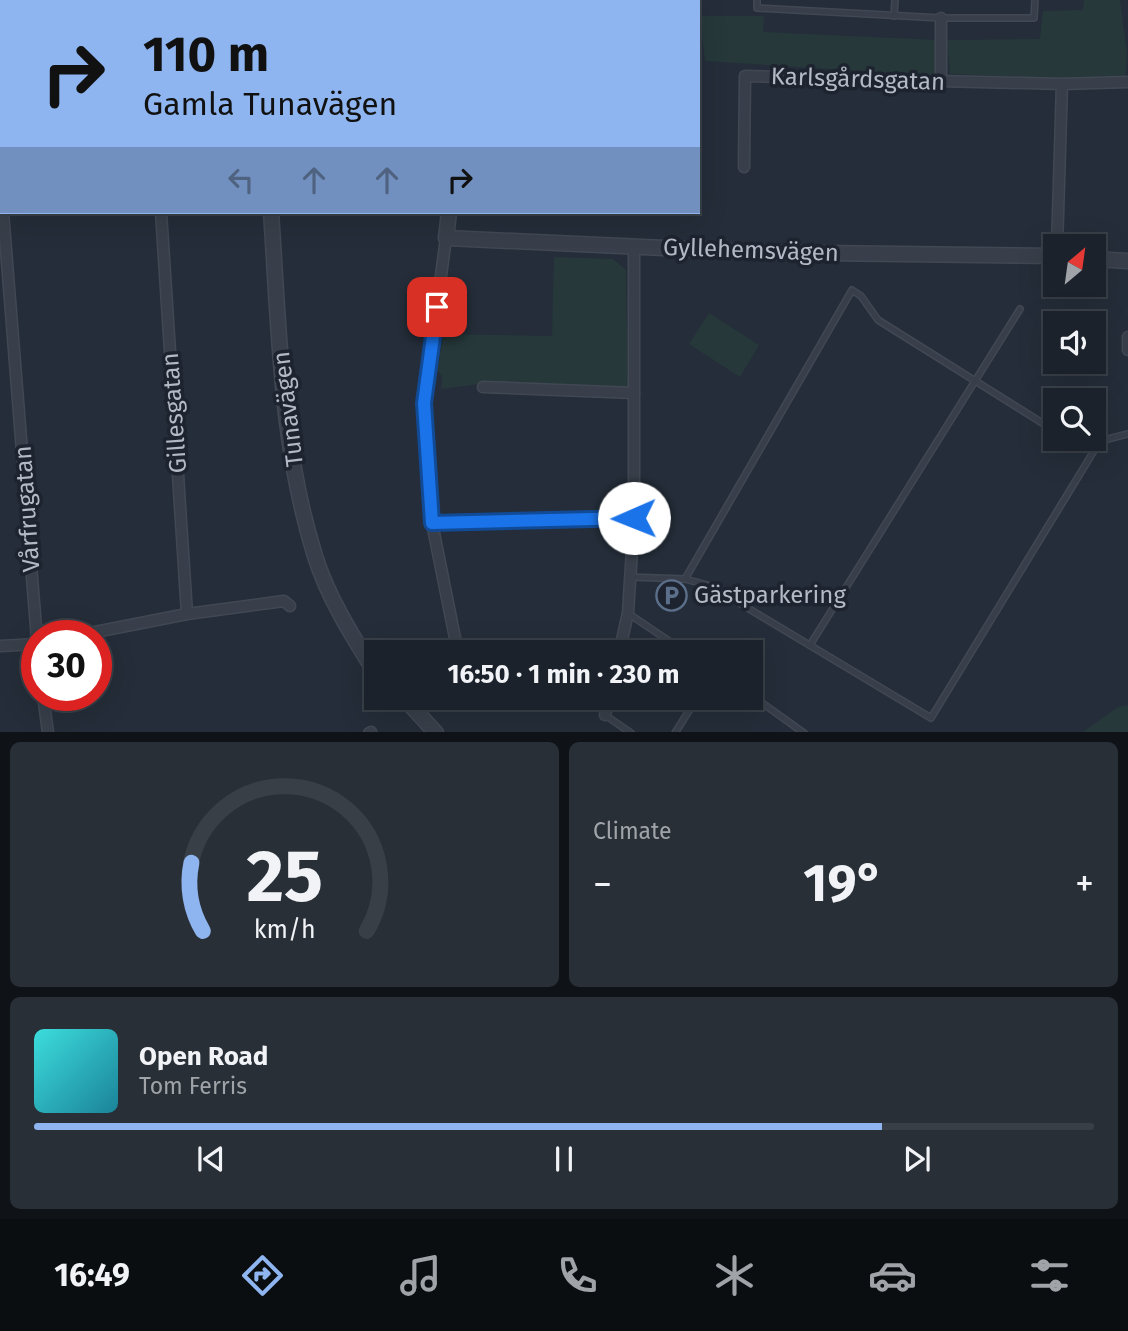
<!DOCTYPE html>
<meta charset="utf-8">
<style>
:root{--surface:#1b222b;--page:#282f37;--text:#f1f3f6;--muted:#a0a4a9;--line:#393f47;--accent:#8eb5ef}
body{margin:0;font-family:"Fira Sans",sans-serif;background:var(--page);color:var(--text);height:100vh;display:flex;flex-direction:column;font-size:26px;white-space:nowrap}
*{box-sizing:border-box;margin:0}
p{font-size:23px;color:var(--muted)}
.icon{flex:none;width:38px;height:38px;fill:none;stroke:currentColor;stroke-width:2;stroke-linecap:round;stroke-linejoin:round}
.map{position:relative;height:732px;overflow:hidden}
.panel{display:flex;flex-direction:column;gap:10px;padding:10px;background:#0f1318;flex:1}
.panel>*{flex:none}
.top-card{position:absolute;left:0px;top:0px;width:700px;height:214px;box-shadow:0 7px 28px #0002,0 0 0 2px var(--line);background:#8eb5ef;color:#111;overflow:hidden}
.needle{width:46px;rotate:29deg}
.fabs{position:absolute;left:1043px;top:234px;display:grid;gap:14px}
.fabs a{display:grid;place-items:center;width:63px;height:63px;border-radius:0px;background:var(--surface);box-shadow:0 7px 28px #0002,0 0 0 2px var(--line);font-size:35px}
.speed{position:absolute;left:21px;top:620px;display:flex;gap:14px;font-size:35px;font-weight:700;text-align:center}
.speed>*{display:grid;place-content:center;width:91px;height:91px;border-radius:50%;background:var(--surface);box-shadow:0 7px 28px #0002,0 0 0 2px var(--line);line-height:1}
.speed .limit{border:10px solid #d22;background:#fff;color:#111}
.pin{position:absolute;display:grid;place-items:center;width:60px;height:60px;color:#fff;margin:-30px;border-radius:14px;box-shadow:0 4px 10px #0006}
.me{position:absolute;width:77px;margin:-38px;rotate:269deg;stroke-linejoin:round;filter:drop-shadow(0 0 5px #0008)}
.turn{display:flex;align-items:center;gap:24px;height:147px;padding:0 28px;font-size:32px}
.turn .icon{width:91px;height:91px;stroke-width:2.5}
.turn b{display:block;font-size:49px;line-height:60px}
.lanes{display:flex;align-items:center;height:66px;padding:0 28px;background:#0003;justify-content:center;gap:35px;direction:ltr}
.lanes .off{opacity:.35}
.big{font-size:52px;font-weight:700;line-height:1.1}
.panel .card{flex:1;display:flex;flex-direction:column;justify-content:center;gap:10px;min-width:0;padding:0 24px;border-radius:10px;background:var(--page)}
.panel .dial{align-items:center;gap:0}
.dial svg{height:182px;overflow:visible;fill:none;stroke:var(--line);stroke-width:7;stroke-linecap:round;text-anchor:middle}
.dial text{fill:var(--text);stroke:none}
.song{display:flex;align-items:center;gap:21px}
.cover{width:84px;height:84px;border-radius:10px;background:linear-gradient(135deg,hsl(180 70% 55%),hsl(190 70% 35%))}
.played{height:7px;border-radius:4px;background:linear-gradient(90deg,var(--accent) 80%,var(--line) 80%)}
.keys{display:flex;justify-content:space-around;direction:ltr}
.heat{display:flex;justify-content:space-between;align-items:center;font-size:38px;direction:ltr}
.panel .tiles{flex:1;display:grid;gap:10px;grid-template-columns:1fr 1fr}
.card:last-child{grid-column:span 2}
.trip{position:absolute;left:364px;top:640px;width:399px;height:70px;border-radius:0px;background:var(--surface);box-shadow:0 7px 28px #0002,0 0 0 2px var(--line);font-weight:700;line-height:70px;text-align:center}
.dock{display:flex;height:112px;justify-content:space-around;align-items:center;background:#0b0e11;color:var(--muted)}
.dock .icon{width:49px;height:49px}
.dock .active{color:var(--accent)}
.dock b{font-size:32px;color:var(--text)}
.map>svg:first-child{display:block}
</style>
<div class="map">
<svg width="1128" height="733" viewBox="0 0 1128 733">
<rect width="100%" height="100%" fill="#242d39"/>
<g fill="#26383a">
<path d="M1084,0H1120L1127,54L1125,82L950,74L947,40L1040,39L1043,11L1083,10Z"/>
<path d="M700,16H764L763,32L938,40V76L705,61Z"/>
<path d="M554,257L613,259L626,270L628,387L480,384L441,389L442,376L437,370L444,334L552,336Z"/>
<path d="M709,313L759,345L740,377L689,344Z"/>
<path d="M1128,705V732H1083L1118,707Z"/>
</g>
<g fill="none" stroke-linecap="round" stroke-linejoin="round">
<defs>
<g id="service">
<path d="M77,0V2"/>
<path d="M129,0V2"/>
<path d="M757,0V8L941,18H1034L1035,0"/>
<path d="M894,16L895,0"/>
<path d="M1079,439L1100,441L1128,434"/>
<path d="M630,577L685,579L711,586L931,718L1100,441"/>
<path d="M685,579L852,290L861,296L878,320L1055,431"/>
<path d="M629,614L687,653"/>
<path d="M810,645L1020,309"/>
<path d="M751,695L804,733"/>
<path d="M605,715L631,733"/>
<path d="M675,733L697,698"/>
</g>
<g id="minor">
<path d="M11,0L12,2"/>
<path d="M463,2V0"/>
<path d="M941,18V82"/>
<path d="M0,149H2"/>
<path d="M744,167L745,76L1062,84L1128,82"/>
<path d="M0,178L2,198"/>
<path d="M3,212L37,640"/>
<path d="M161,212L187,614"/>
<path d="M446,238L424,403L432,523L458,653"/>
<path d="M1057,247L1062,84"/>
<path d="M1128,337V350"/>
<path d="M483,387L634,393"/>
<path d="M432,523L634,518"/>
<path d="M80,635L187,614L284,601L290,606"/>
<path d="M0,646L37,644"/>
<path d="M619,653L628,613L634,518V246"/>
<path d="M43,695L48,733"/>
<path d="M605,715L609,698"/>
<path d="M369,733L371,732"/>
</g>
<g id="tertiary">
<path d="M260,0L261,2"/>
<path d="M244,2V0"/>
<path d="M0,69H2"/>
<path d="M271,212C279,326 280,445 315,556C328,598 353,637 376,674"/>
<path d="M449,212L446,238L751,252L1055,256"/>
<path d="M1094,259L1128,261"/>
<path d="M404,698L436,733"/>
</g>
</defs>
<use href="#service" stroke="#414853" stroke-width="8"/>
<use href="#minor" stroke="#414853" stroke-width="13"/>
<use href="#tertiary" stroke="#414853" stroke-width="17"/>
<use href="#service" stroke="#383f4a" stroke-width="5"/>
<use href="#minor" stroke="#383f4a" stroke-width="10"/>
<use href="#tertiary" stroke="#383f4a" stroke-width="14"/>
</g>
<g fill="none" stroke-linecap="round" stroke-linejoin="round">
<defs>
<path id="route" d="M437,307L424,403L432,523L634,518"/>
</defs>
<use href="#route" stroke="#114b97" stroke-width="18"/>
<use href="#route" stroke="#1a73e8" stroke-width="12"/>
</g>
<defs>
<symbol id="parking-ring" viewBox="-11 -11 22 22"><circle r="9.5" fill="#1d242f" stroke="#5c6f8a" stroke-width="1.5"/><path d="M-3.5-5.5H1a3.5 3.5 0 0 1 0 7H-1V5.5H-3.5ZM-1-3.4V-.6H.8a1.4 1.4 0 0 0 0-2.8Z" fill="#5c6f8a"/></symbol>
</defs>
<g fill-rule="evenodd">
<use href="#parking-ring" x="654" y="578" width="35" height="35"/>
</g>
<g text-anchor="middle" stroke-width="7" stroke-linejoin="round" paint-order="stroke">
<g font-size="24" fill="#b3bac5" stroke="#1d242f">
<text transform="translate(858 79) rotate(2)" y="8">Karlsgårdsgatan</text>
<text transform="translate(751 250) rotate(2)" y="8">Gyllehemsvägen</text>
<text transform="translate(288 409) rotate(-97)" y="8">Tunavägen</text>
<text transform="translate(174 413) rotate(-94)" y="8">Gillesgatan</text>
<text transform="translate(27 509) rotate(-94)" y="8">Vårfrugatan</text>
</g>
<g font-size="24" fill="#b3bac5" stroke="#1d242f" text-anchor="start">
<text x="694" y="603">Gästparkering</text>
</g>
</g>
</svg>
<div class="fabs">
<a><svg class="needle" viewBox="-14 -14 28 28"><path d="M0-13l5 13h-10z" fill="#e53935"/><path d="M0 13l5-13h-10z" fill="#a0a4a9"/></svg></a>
<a><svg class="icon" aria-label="sound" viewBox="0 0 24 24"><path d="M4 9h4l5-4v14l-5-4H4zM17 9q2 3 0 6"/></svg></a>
<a><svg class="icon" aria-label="search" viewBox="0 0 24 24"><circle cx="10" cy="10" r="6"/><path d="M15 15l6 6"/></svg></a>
</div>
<div class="speed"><div class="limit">30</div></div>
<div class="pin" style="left:437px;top:307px;background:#d93025"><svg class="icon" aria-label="arrive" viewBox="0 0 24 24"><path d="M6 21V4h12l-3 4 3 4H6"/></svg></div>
<svg class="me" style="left:634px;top:518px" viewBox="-20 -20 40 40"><circle r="19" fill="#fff"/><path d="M0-13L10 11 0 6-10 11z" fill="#1a73e8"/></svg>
<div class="trip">16:50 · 1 min · 230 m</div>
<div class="top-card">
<div class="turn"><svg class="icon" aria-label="right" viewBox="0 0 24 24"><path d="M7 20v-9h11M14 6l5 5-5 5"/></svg><div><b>110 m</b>Gamla Tunavägen</div></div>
<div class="lanes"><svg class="icon off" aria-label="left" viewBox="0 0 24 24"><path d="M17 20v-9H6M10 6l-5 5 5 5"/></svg><svg class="icon off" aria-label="ahead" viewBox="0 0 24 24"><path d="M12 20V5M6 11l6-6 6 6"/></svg><svg class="icon off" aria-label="ahead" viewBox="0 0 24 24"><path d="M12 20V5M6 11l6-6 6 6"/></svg><svg class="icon" aria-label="right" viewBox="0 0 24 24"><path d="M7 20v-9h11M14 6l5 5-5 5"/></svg></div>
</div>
</div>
<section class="panel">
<div class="tiles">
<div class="card dial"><svg viewBox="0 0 100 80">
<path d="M14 69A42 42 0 1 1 86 69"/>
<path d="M14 69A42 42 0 0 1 9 39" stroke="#8eb5ef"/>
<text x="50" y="56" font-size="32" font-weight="700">25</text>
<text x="50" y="72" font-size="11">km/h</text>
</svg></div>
<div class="card"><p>Climate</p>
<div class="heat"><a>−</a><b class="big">19°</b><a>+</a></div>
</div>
<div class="card">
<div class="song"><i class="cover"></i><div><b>Open Road</b><p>Tom Ferris</p></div></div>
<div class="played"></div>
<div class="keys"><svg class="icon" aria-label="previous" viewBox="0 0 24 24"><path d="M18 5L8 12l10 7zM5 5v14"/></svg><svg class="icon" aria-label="pause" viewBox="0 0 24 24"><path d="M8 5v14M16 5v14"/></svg><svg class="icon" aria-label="next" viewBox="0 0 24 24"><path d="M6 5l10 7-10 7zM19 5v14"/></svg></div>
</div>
</div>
</section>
<nav class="dock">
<b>16:49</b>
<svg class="icon active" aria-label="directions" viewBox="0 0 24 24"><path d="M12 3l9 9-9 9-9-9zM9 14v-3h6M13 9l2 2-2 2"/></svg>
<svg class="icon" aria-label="music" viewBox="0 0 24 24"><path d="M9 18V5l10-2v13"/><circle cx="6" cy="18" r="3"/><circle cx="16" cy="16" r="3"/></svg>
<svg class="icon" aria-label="phone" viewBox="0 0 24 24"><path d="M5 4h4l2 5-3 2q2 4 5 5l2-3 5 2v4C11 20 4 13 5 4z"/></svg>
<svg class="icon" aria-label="climate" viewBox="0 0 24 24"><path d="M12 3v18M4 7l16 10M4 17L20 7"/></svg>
<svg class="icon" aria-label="car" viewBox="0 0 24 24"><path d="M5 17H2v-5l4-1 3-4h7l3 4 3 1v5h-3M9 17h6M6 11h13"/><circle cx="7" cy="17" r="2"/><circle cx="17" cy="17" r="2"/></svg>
<svg class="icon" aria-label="filters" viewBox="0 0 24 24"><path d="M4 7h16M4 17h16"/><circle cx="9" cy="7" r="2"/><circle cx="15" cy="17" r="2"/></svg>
</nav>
